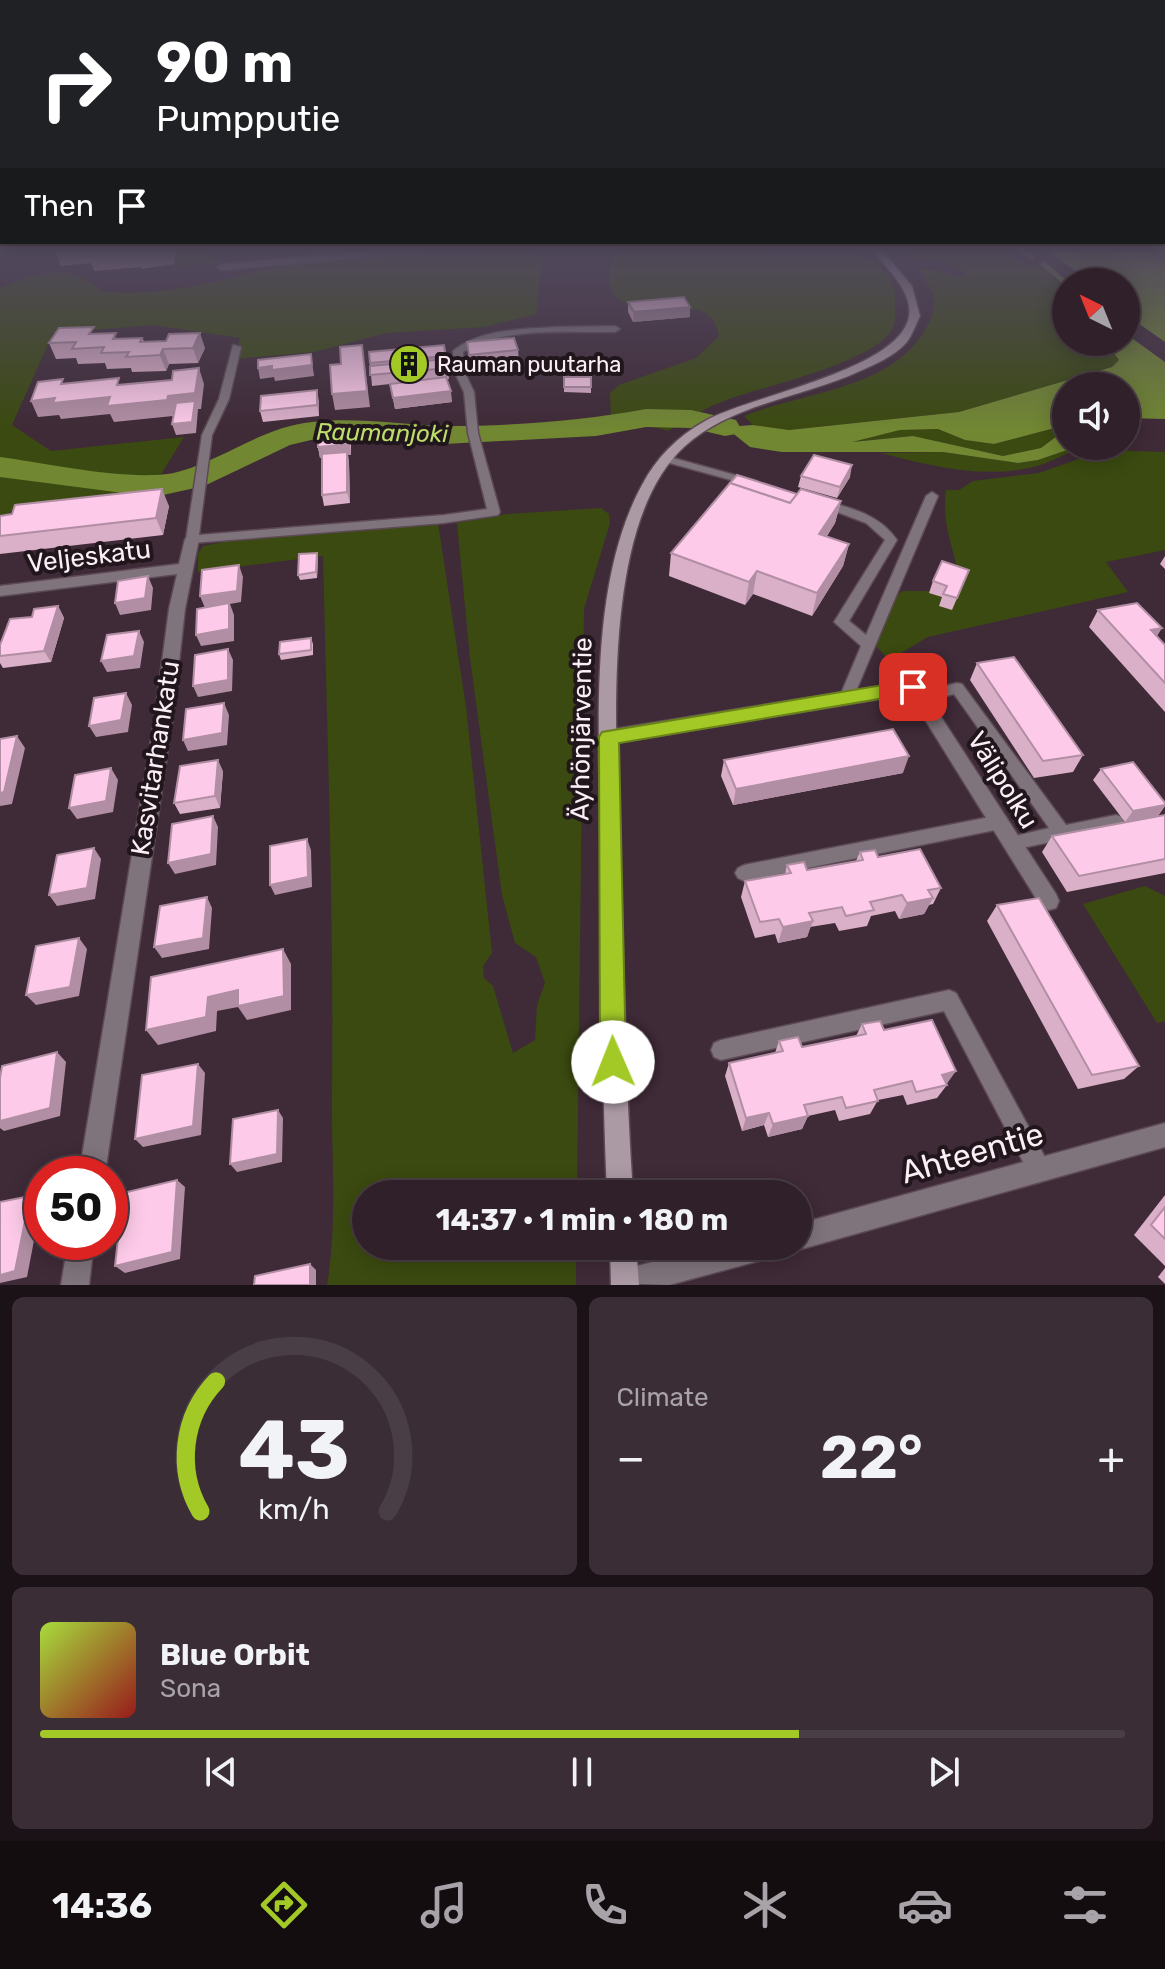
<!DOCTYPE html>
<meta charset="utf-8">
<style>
:root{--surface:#2f2029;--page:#3b2d35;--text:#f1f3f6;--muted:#a7a3a8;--line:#4a3e46;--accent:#a3c926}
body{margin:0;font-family:Rubik,sans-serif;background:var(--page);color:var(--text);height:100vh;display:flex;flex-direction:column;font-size:30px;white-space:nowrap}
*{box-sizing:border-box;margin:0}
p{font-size:26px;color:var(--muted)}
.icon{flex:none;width:44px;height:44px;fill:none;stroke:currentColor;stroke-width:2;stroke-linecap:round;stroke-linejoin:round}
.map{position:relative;height:1285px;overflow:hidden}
.details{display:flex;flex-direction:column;gap:12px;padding:12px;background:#1a1217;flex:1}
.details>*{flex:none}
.hud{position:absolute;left:0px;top:0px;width:1166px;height:244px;box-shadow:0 4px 20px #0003,0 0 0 2px var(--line);background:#202124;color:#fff;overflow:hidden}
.needle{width:52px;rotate:317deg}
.fabs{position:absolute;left:1052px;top:268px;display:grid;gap:16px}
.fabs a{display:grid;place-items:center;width:88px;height:88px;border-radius:50%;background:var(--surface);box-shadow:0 4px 20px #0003,0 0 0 2px var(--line);font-size:40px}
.speed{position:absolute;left:24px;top:1156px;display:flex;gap:16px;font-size:40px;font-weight:700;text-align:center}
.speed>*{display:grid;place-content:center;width:104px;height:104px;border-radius:50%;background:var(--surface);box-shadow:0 4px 20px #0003,0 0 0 2px var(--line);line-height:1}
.speed .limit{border:12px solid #d22;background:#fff;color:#111}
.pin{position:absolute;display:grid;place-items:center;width:68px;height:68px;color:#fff;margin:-34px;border-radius:16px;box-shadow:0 4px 12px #0006}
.me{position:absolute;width:88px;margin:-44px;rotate:359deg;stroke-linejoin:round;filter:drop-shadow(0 0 6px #0008)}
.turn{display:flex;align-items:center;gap:28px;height:168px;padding:0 24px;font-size:36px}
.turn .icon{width:104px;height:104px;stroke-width:2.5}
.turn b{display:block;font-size:56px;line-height:68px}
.then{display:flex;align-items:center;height:76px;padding:0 24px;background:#0003;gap:16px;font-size:30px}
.big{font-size:60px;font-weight:700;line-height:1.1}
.details .card{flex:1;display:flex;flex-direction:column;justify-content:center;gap:12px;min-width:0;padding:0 28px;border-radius:12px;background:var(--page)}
.details .dial{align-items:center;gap:0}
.dial svg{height:208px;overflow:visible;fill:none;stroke:var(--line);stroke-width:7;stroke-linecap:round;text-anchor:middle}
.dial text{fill:var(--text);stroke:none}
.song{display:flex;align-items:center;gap:24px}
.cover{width:96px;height:96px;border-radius:12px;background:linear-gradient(135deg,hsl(80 70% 55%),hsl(0 70% 35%))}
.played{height:8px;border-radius:4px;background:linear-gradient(90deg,var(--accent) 70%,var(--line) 70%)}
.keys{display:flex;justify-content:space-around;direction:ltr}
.heat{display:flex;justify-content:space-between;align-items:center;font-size:44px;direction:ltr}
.details .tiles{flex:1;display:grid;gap:12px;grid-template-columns:1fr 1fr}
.card:last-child{grid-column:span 2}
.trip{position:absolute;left:352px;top:1180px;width:460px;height:80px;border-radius:40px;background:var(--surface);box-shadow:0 4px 20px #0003,0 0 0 2px var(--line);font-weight:700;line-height:80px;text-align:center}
.dock{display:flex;height:128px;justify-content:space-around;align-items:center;background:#130d10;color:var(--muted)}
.dock .icon{width:56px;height:56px}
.dock .current{color:var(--accent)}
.dock b{font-size:36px;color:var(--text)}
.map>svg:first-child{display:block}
</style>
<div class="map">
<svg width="1165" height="1285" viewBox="0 0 1165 1285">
<rect width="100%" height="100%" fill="#3f2a37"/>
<g fill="#3b4a10">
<path d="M176,249H208L216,264L155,267L174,263Z"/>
<path d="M642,249L849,252C873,259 897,273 895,300C895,307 896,317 894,324C887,360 761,387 729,399C707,407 688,418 668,431C654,426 621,423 611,418L610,393L619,385L696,358L719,336C711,290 667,320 640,311C632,309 624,303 618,298C614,294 609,289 609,282C608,277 612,259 612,251Z"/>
<path d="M905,249H992L1015,254L1016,260L1044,269L1066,290V342H1114L1111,349L1120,361L1112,367L959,412L789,430L753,425L744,416C802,392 890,390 925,330C931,320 937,307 933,295C930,286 922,276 918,268C934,268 957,279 969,276C952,263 935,259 914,259Z"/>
<path d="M491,250L531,251L542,257L536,314L484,327L386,333L314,352L233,359L240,338L153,325L53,333L12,425L51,451L184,437L149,494L15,507L0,522V288C34,273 73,261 100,291C174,300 235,273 306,262C367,253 430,253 491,250Z"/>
<path d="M1066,425V434L1057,436L1041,448L1003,456L913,436L849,442L900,430L938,429L965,440L994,444Z"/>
<path d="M1079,446H1102C1071,447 1063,458 1037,466C985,480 931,466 881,453L943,452L1018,463L1038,460Z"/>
<path d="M1104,450L1165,452V550L1106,562L1128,592L928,637L889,660L876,646L884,604L903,591H937L957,567C950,539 942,519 946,490H959L973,481L1039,473Z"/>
<path d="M601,508L609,514L610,523L584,609L577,1194H366V1246H576V1285H327C338,1221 331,1156 332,1091C334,912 327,734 323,556L198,572V554L203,546L234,540L438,523L466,707L492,953L483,966L484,978L493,986L513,1053L535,1040L537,1005L545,983L536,957L515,943L502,895L470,658L457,523L507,514Z"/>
<path d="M1145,886L1165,896V1021L1157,1023L1083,904Z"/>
</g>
<g fill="#718732">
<path d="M1046,249H1165V342L1128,316L1126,282H1090Z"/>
<path d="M1126,334L1165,362V419L1126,418V386H1066V425L994,444L965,440L938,429L900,430L852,442L913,436L1003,456L1041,448L1057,436L1066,434V446H1079L1038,460L1018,463L943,452H782L750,447L725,427L753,425L789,430L959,412L1112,367L1119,360L1111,349L1114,342H1126Z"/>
</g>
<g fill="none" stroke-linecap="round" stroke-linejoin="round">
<g stroke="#718732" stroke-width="5">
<path d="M1019,249L1033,258"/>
<path d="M1043,264L1066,283"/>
</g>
<path fill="#718732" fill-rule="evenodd" d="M646,409L691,410L736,420L740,427L736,434L725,436L691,428L646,427L596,436L444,444L385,438L311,440L290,445L204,486L154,497L0,477V457C46,463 140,484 181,471C226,458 263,427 312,422C357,417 401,425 446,426C512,426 581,421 646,409Z"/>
<defs>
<g id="lane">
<path d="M556,327L615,326L620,329L615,332C566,333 506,326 463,352L465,373L474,392L478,433L500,512L498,515L444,523L192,543L186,539L202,435L219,399L233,345L241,347L229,399L212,435L199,535L444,515L487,509L468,433L464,392L455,373L453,351C480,329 523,329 556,327Z"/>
<path d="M666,456L757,481L759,483L753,486L662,461L660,459Z"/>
<path d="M932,492L938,496L854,696L852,700H842L840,696L861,646L834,622L885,540L866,523L816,504L822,500C851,508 879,514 897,540L849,621L866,635L926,496Z"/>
<path d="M957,683L962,684L1066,825L1116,815L1122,817L1124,822L1122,827L1012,850L1006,848L1003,843L1006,838L1049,828L954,694L920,703L915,701L913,697L915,693Z"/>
<path d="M1000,815L1006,817L1008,822L1006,827L1000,829L744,881L738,878L735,873L738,868L744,865Z"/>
<path d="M949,990L956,993L1047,1161L1050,1169L1047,1177L1039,1180L1031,1177L944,1011L721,1060L714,1057L711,1050L714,1043L721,1040Z"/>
</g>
<g id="street">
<path d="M391,249H429L425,252L222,270L217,267L222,264Z"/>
<path d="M192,535L199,539L185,609L173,715L105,1174H79L155,715L169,609L177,574L0,596V586L179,564L185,539Z"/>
<path d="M913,681L919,683L1056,894L1059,901L1056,908L1049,910L1042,908L909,694L609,744L603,742L600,737L603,732L609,730Z"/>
<path d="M1165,1123V1147L798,1250L789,1246H798V1224Z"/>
<path d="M68,1242H94L89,1285H61Z"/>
<path d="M715,1246H779L775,1255L766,1259L669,1285L611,1283L615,1273L625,1269Z"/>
</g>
<g id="secondary">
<path d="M872,249H881L912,286L920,316C916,324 912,336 906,343C894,356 876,364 860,371C802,398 732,403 684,447C593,531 619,770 621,886C624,989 626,1091 633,1194H607C602,1081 601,968 601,855C600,741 586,588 642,485C656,458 678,436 705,421C748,396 901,370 909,316C913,291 885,267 872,249Z"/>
<path d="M610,1246H636L639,1285H611Z"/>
</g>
</defs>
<use href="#lane" stroke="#5d4956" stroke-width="3"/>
<use href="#street" stroke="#5d4956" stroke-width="3"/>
<use href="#secondary" stroke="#5d4956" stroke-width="3"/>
<use href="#lane" fill="#7f747b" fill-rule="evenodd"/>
<use href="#street" fill="#7f747b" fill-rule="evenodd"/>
<use href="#secondary" fill="#ab99a4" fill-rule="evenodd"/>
</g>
<g fill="#daafc8">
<path d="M628,302L690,317L633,322L628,312Z"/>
<path d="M97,334L118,338H142L144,341L205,348L198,363L169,364L166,371L132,372L131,368L107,369L105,363L78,364L76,358L56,359L49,343Z"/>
<path d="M467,342L518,350L519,361L470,365Z"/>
<path d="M444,345L449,379H447L452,402L395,409L390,384L372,386L369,352Z"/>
<path d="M564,377H591V393L564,392Z"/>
<path d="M319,401V416L263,422L260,411Z"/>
<path d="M351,444V455H348L349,463L350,503L324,506L322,495V458H320L318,447Z"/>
<path d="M801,476L850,477L837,498L798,487Z"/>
<path d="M797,494L841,501L835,523L827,536L849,544L843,566L812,616L753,594L745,605L669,576L671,553Z"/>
<path d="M169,506L163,535L0,554V536Z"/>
<path d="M317,553L318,558L317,578L300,580L298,575Z"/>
<path d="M1165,556V569L1160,564Z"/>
<path d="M969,570L952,610L939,606L942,597L929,593L933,581Z"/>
<path d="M58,606L64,618L51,662L3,668L0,663V645L32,617Z"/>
<path d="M1098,610L1157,636L1165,645V712L1089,627Z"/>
<path d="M311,638L313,644V655L281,660L279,654Z"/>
<path d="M977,663L1083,755L1073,772L1034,778L970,680Z"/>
<path d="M724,760L903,773L733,805L721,776Z"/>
<path d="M1101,769L1165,803V806L1158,816L1165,815V873L1067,892L1042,852L1052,836L1125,822L1093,780Z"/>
<path d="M223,771L220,808L180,814L174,803Z"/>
<path d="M860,852L878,857L941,888L933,904L929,905L924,914L899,919L895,911L871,916L867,926L839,931L835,923L810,927L807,937L778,943L775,934L755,938L741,897L745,881L785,874L787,865L807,870L856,861Z"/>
<path d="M997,905L1139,1066L1124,1079L1078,1089L987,921Z"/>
<path d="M862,1024L884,1030L947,1084V1085L937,1098L907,1105L903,1095L878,1100L870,1114L839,1121L835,1110L808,1116L802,1129L768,1137L764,1125L742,1131L725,1076L729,1063L775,1053L779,1041L802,1047L856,1036Z"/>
<path d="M1165,1195V1266L1134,1235Z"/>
<path d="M1165,1268V1284L1158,1277Z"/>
</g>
<g fill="#b18ea3">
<path d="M54,249H176L174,264L142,269L141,267L94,271L91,263L61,266Z"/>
<path d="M690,307V317L633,322L634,312Z"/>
<path d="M200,333L205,348L198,363L193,348Z"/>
<path d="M362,345L370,407L335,410L332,394Z"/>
<path d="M163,349L169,364L166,371L160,355Z"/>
<path d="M311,354L314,376L275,381L274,377L260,379L258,368Z"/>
<path d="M199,368L204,384L201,409H198L196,433L176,435L172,424L194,410L173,412V416L114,422L110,414L61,419L59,415L38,417L31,401L55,398L168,396Z"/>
<path d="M317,390L319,401V416L317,405Z"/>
<path d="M451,391L452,402L395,409L393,398Z"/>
<path d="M349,433L351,455H348L349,463L350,503L347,492V456L320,458L318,447Z"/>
<path d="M852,465L850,477L837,498L840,487Z"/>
<path d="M162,489L169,506L163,535L156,518Z"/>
<path d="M841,501L835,523L814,556L819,534Z"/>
<path d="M849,544L843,566L812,616L817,593Z"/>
<path d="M317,553L318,558L317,578L316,572Z"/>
<path d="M239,565L243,577L241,602L230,604L234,615V641L201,646L196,635L205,608L200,596Z"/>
<path d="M757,571L753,594L745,605L749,582Z"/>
<path d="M148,576L153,588L151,610L120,615L115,603Z"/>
<path d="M58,606L64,618L51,662L44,651Z"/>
<path d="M1162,628L1151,646V630Z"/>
<path d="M139,631L144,642L140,668L107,672L101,661Z"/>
<path d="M228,649L233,660L232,691L198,697L193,686Z"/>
<path d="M126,693L132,705L128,732L96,737L89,726Z"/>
<path d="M224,703L229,715L227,745L188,751L183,740Z"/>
<path d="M17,736L25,748L12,804L0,806V793Z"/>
<path d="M909,756L903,773L733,805L736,789Z"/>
<path d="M218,760L223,771L220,808L215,796Z"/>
<path d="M111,768L118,780L113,812L77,819L69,808Z"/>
<path d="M1165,805L1158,816L1125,822L1133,811Z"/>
<path d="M213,816L218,827L216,865L175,874L168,863Z"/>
<path d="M307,839L311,850L312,887L275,895L270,885Z"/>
<path d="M94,848L101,859L95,899L57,906L49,895Z"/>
<path d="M207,897L212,908L209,949L162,958L154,947Z"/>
<path d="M933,898L924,914L899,919L907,903Z"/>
<path d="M813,921L807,937L778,943L783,927Z"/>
<path d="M79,938L87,949L79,996L36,1005L26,995Z"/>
<path d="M283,949L291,964V1010L247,1020L238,1007L217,1011L216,1031L158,1045L146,1030L208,997Z"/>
<path d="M57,1052L66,1062L60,1116L4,1131L0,1128V1121Z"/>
<path d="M198,1064L205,1073L201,1135L143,1147L135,1139Z"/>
<path d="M956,1071L946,1085L942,1075Z"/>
<path d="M278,1110L283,1118L282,1162L237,1172L230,1164Z"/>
<path d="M769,1113L764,1125L742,1131L746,1118Z"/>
<path d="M808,1116L802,1129L768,1137L773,1124Z"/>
<path d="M177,1180L185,1187L180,1259L125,1273L115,1266Z"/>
<path d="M30,1196L41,1204L27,1277L0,1283V1275Z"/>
<path d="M310,1264L316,1270V1285H310Z"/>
</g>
<g fill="#fdcbe9" stroke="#b18ea3" stroke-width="2">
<path d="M88,249H122L87,253Z"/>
<path d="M684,297L690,307L634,312L628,302Z"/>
<path d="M94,327L89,334L116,333L113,339L142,338L140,342L166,341L169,334L200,333L193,348L163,349L160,355L126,357L129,352L101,353L104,347L72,349L76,342L49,343L59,328Z"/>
<path d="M514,338L518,350L469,355L467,342Z"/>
<path d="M362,345L367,391L332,394L330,365L341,364L340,347Z"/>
<path d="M444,345L446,356L370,363L369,352Z"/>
<path d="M311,354L312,365L272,370V366L258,368V360Z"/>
<path d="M446,359L448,368L370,375V366Z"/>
<path d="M199,368L195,393L168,396L167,400L107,406L110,397L53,403L55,398L31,401L38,382L63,379L61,384L119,378L117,385L172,380L173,371Z"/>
<path d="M446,377L451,391L393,398L390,384Z"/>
<rect x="564" y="377" width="27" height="10"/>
<path d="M317,390V405L260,411L261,396Z"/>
<path d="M195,401L192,422L172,424L176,403Z"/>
<path d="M349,433V444L318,447V436Z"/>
<path d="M347,452V492L322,495V454Z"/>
<path d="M814,455L852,465L840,487L801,476Z"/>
<path d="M737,475L797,494L790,503L730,483Z"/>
<path d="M730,483L790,503L801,489L841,501L819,534L849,544L817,593L757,571L749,582L671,553Z"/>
<path d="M162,489L156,518L0,536V516L12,514L15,505Z"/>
<path d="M317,553L316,572L298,575L299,554Z"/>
<path d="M942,561L969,570L957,598L943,594L947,586L933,581Z"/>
<path d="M239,565L237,591L200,596L202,570Z"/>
<path d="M148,576L145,598L115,603L118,581Z"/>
<path d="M229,603V629L196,635L197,609Z"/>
<path d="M1137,603L1162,628L1151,630L1165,645V683L1098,610Z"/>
<path d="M58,606L44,651L0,656V645L10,619L32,617L34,609Z"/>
<path d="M139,631L134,656L101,661L107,635Z"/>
<path d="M311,638V650L279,654L280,642Z"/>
<path d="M228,649V680L193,686L195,655Z"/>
<path d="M1014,657L1083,755L1043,761L977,663Z"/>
<path d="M126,693L121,720L89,726L94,698Z"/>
<path d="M224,703L222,733L183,740L186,709Z"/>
<path d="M893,729L909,756L736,789L724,760Z"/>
<path d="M17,736L4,792L0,793V739Z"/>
<path d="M218,760L215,796L174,803L180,766Z"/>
<path d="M1133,762L1165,803V805L1133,811L1101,769Z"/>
<path d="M111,768L106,801L69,808L75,775Z"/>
<path d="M1165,815V859L1079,876L1052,836Z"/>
<path d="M213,816L211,854L168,863L172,824Z"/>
<path d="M307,839L308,877L270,885V846Z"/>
<path d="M94,848L87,888L49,895L57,855Z"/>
<path d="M920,849L941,888L928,890L933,898L907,903L902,895L870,902L874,910L846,916L842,907L809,913L813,921L783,927L779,919L760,922L745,881L791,873L787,865L804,862L807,870L863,860L860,852L875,850L878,857Z"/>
<path d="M207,897L203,938L154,947L160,906Z"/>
<path d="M1039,898L1139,1066L1092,1075L997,905Z"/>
<path d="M79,938L70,987L26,995L36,946Z"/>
<path d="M283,949L284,996L238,1006V990L208,997L206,1017L146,1030L151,977Z"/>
<path d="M932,1020L956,1071L942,1075L947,1085L916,1092L912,1081L874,1090L878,1101L846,1108L842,1097L804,1105L808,1116L773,1124L769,1113L746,1118L729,1063L783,1051L779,1041L798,1037L802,1047L866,1034L862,1024L880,1021L884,1030Z"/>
<path d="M57,1052L50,1108L0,1121V1078L2,1066Z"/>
<path d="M198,1064L193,1126L135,1139L142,1075Z"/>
<path d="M278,1110L277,1154L230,1164L233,1119Z"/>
<path d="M177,1180L172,1252L115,1266L123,1193Z"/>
<path d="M30,1196L15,1271L0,1275V1202Z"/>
<path d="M1165,1207V1239L1151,1225Z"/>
<path d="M310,1264V1285H254L255,1276Z"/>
</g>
<linearGradient id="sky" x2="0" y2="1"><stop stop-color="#23171e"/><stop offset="0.58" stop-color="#524a5e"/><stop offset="1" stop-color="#524a5e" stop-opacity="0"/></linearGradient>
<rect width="1165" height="429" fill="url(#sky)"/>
<path fill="#a3c926" stroke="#6a8319" stroke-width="2" d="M913,680L923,687L920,692L619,743L626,1062L623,1071L613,1075L604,1071L600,1062L599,737L602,732Z"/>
<defs>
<symbol id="building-disc" viewBox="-11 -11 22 22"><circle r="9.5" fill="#a3c926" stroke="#20161c"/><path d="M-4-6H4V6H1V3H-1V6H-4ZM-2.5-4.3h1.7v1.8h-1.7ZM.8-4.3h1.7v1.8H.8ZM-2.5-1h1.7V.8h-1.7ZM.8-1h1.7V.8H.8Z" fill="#111"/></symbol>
</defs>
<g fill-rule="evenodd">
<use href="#building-disc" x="387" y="342" width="44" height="44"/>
</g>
<g text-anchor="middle" stroke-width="8" stroke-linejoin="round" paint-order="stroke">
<g font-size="22" fill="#fceef6" stroke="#20161c" text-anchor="start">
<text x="437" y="372">Rauman puutarha</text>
</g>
<g font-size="24" font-style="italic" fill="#bddd6c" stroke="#20161c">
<text transform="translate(382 433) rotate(1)" y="8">Raumanjoki</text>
</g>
<g font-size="26" fill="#fceef6" stroke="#20161c">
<text transform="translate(89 556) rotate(-7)" y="9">Veljeskatu</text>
<text transform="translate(581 729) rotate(-89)" y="9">Äyhönjärventie</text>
<text transform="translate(155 758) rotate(-81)" y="9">Kasvitarhankatu</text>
<text transform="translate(1003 780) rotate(58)" y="9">Välipolku</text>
</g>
<g font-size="32" fill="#fceef6" stroke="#20161c">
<text transform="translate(972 1153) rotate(-16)" y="11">Ahteentie</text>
</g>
</g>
</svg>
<div class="fabs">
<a><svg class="needle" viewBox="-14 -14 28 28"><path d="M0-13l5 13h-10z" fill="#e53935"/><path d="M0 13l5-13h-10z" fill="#a7a3a8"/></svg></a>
<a><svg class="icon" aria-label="sound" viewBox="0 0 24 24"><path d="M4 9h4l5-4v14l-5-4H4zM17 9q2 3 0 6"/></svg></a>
</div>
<div class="speed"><div class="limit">50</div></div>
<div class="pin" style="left:913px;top:687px;background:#d93025"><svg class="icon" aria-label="arrive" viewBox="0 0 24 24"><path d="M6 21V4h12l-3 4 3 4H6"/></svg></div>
<svg class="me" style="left:613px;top:1062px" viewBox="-20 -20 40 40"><circle r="19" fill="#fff"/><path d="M0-13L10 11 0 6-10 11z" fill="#a3c926"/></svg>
<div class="trip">14:37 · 1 min · 180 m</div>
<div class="hud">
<div class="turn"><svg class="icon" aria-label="right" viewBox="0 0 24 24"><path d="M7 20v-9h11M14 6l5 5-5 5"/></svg><div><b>90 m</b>Pumpputie</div></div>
<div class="then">Then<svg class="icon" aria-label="arrive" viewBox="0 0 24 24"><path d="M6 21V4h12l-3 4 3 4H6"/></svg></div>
</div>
</div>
<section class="details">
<div class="tiles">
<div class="card dial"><svg viewBox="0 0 100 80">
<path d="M14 69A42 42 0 1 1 86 69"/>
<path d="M14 69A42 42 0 0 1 20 19" stroke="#a3c926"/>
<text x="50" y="56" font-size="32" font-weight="700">43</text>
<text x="50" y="72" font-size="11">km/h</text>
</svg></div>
<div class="card"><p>Climate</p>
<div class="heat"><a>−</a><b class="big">22°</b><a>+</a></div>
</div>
<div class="card">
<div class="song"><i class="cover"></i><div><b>Blue Orbit</b><p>Sona</p></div></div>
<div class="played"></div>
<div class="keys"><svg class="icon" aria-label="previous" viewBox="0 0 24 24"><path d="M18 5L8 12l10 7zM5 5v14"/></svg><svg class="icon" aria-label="pause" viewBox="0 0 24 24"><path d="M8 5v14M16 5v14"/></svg><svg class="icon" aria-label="next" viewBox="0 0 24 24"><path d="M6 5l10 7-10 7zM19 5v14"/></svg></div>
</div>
</div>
</section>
<nav class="dock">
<b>14:36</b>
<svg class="icon current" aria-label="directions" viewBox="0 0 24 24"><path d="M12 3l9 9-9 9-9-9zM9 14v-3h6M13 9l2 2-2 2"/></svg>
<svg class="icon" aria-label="music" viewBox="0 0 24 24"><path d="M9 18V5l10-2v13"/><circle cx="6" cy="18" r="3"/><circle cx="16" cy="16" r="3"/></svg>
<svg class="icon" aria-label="phone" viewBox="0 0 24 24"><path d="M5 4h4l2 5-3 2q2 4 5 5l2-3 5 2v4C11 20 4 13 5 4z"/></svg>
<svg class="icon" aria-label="climate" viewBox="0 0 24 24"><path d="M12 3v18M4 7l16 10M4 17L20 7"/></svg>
<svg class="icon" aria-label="car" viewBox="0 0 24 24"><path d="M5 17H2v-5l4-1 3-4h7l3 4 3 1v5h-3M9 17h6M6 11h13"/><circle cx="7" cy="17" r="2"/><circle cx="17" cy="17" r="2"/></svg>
<svg class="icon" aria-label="filters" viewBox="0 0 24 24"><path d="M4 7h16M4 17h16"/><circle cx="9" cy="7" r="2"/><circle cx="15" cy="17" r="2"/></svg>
</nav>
